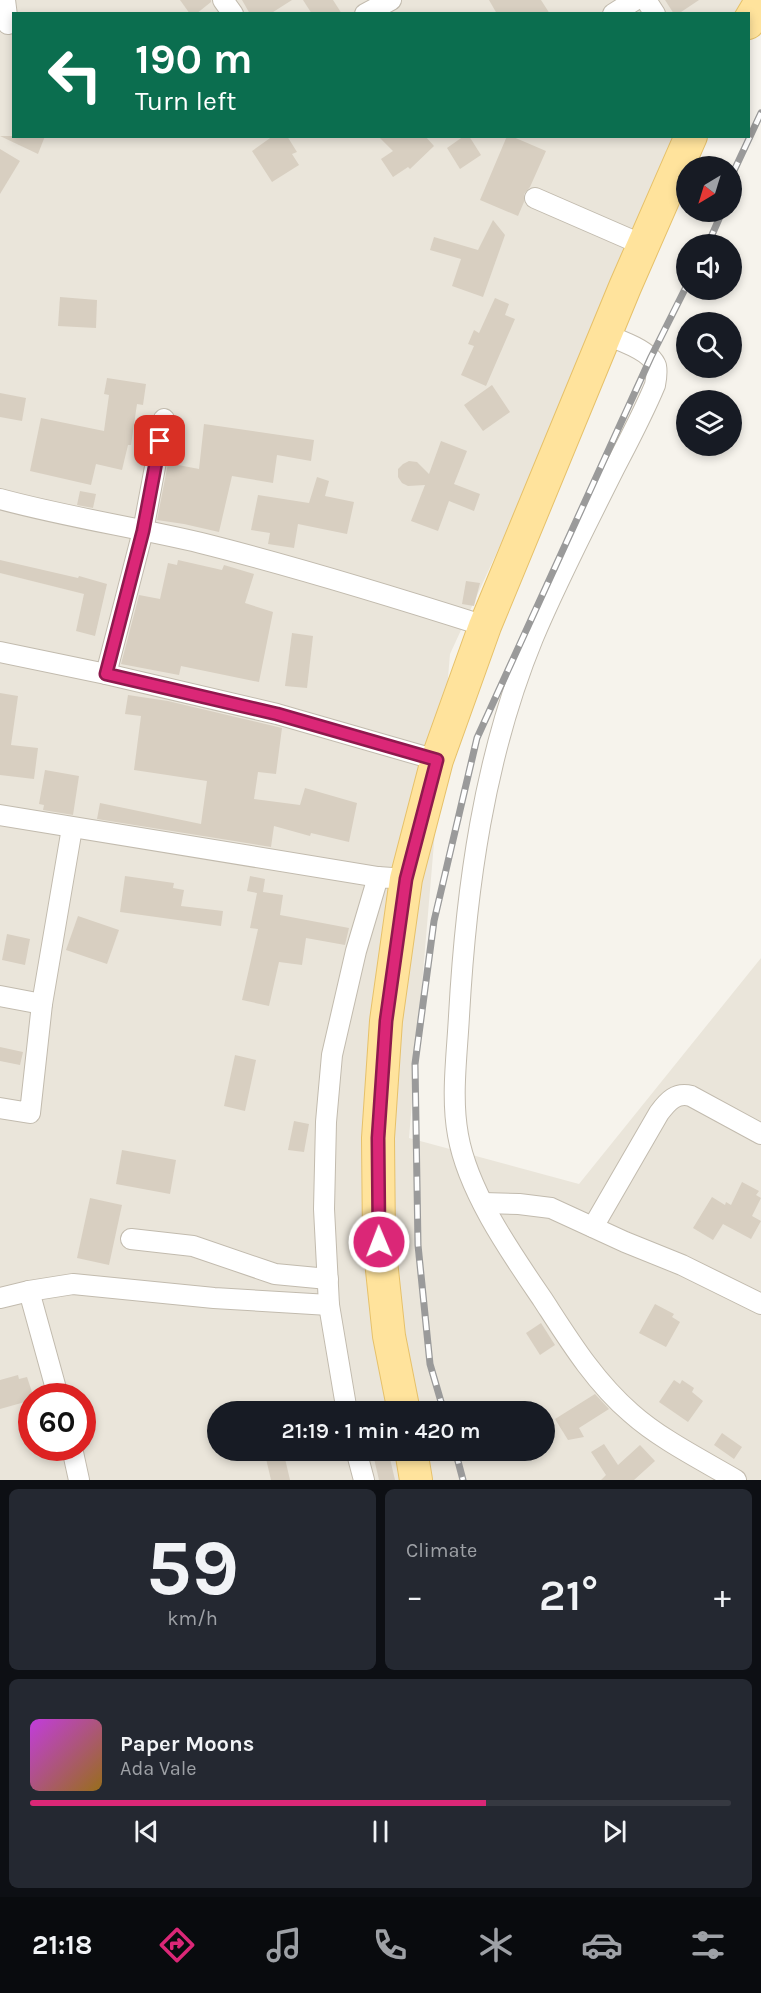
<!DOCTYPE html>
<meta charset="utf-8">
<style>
:root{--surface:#171b24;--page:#242831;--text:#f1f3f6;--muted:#9ea1a6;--line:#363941;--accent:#db2777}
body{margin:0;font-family:Karla,sans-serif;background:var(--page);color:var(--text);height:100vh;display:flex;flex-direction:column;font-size:22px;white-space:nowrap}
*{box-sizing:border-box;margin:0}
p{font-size:20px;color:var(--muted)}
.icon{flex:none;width:33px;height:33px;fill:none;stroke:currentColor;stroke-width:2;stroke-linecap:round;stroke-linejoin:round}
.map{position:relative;height:1480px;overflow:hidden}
.sheet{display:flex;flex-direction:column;gap:9px;padding:9px;background:#0d0f14;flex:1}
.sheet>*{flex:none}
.guide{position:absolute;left:12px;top:12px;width:738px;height:126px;border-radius:0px;box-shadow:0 3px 9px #0003;background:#0b6e4f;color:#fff;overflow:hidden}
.needle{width:39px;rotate:218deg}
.buttons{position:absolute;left:676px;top:156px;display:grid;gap:12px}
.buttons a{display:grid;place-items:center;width:66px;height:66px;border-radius:50%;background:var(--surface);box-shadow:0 3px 9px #0003;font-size:30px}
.speed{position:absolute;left:18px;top:1383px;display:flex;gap:12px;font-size:30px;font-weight:700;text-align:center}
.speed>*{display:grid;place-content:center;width:78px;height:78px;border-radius:50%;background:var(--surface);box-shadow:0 3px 9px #0003;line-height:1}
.speed .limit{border:9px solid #d22;background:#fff;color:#111}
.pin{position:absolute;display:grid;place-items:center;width:51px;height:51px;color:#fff;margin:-26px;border-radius:12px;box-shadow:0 3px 9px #0006}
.me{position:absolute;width:66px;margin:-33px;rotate:359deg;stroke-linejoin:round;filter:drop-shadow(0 0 4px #0008)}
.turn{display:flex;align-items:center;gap:21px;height:126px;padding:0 24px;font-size:27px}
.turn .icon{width:78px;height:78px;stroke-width:2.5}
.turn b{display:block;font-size:42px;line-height:51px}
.big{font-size:45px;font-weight:600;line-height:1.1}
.sheet .card{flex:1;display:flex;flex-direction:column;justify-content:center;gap:9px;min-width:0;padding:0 21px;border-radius:9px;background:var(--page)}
.sheet .dial{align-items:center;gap:0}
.dial b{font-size:78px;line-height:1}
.song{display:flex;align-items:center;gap:18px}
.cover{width:72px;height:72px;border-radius:9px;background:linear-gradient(135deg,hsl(290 70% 55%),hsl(40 70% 35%))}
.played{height:6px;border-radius:3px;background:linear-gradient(90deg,var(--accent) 65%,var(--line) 65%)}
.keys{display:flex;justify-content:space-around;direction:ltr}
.heat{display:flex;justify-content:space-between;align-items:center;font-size:33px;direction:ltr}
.sheet .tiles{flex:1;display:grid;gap:9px;grid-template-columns:1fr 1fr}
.card:last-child{grid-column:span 2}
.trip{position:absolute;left:207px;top:1401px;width:348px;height:60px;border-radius:30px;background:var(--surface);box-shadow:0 3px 9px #0003;font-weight:600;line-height:60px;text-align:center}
.tabs{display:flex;height:96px;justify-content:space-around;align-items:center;background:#090b0e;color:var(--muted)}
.tabs .icon{width:42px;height:42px}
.tabs .on{color:var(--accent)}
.tabs b{font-size:27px;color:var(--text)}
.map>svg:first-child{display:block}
</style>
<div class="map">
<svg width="761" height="1480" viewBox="0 0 761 1480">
<rect width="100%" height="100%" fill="#f6f3ec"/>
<path fill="#eae5da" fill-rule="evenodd" d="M0,0H751L745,14H14V136L688,137L450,654L409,1138L579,1184L761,958V1480H0ZM32,1396H82V1448H32ZM218,1412H544V1450H218Z"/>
<g fill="#d8cfc1">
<path d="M180,0H211V2L196,14H190Z"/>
<path d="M242,0H292L270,14H250Z"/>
<path d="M303,0H333L342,14H312Z"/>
<path d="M489,0H541L550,14H497Z"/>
<path d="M665,0H699L678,14H674Z"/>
<path d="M0,136H45L38,154Z"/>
<path d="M273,136H287L297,152L292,154L299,165L272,182L252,151Z"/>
<path d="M378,136H425L434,146L410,169L408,167L393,177L381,159L393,151Z"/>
<path d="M464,136H469L481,155L460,169L447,148Z"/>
<path d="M507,136H511L546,151L530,187L524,194V202L518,216L480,200Z"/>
<path d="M0,149L20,161L0,194Z"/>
<path d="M493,220L505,235L483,297L452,286L461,259L430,250L434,237L478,250Z"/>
<path d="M60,297L97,300L96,328L58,326Z"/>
<path d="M495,298L509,304L505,315L515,319L486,386L461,375L474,346L468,344L474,330L479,333Z"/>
<path d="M107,378L146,384L143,405L137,404L131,445H128L122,470L96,464L91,485L30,471L41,418L104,431L109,395L104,394Z"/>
<path d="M492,385L510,412L483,431L464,405Z"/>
<path d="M0,393L26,398L22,421L0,417Z"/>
<path d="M204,424L314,440L311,461L277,455L273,483L232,476L219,532L184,524L157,520L168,463L199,469Z"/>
<path d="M441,441L467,451L454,484L480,494L474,511L449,501L438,531L411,521L425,485L408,486L402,483L398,477V469L403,464L409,461L417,462L429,474Z"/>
<path d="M317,477L329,481L325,496L354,502L347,534L298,524L294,548L268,544L270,533L251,530L258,495L309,503Z"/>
<path d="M80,491L96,494L93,508L77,505Z"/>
<path d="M0,560L78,578L79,576L107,584L95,636L76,631L84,594L0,573Z"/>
<path d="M178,560L222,570L224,565L254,574L245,603L273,612L259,682L181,666L179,675L121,664L139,595L160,599L168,563L177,565Z"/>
<path d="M466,581L480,583L474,606L462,604Z"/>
<path d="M292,633L313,636L307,688L285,686Z"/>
<path d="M0,693L18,696L11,745L38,748L34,779L0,775Z"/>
<path d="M128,695L168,701L282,728L276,774L258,772L254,799L300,805L305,788L357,803L349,842L311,833L310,836L274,826L271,847L97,819L100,803L201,824L207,781L134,770L141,716L125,714Z"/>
<path d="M45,770L79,776L73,815L43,810L44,805L39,804Z"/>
<path d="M125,876L174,883L173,888L184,890L181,906L223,911L221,926L120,912Z"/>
<path d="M250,876L265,879L263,892L283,895L280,915L349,928L345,945L306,938L302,965L279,962L269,1006L242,1000L258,929L250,928L257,893L247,891Z"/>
<path d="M78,916L119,930L107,964L66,950Z"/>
<path d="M7,934L30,939L25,965L2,960Z"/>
<path d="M0,1047L23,1052L20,1065L0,1061Z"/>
<path d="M235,1055L256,1060L245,1111L224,1106Z"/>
<path d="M294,1121L309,1124L304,1152L288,1150Z"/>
<path d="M122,1150L176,1160L170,1194L116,1184Z"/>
<path d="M742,1182L759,1191L756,1195L761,1198L752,1216L761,1221L751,1239L723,1224L713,1240L693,1228L712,1197L725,1205L726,1202L731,1205Z"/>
<path d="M90,1198L122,1205L109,1265L77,1258Z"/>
<path d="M655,1304L674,1314L672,1317L680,1322L666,1347L639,1333Z"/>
<path d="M541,1323L555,1345L540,1355L526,1333Z"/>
<path d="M18,1375L19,1379L27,1377L32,1392V1400L0,1409V1380Z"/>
<path d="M674,1380L680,1384L682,1380L694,1388L692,1392L703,1401L688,1422L659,1402Z"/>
<path d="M595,1394L609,1409L579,1428L584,1437L568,1440L555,1419Z"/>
<path d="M722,1433L742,1447L734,1459L714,1445Z"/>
<path d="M604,1444L618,1465L640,1445L655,1461L634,1480H601L606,1475L591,1452Z"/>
<path d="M264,1450H283L290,1480H271Z"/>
<path d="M372,1450H388L395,1480H379Z"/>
</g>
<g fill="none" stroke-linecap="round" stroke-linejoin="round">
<defs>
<g id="street">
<path d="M5,0L8,24"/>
<path d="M223,0L233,14"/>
<path d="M646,0L655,14"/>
<path d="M365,14L391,0"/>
<path d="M613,14L635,0"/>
<path d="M535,198L643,245"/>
<path d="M606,335C620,340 651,351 656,366C657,371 656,380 655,385C643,414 628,442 614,469C586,525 557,581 533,638C484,757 466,889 459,1016C457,1055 451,1097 458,1135C468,1192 511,1253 543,1300C569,1340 594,1381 631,1413C660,1439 702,1460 736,1480"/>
<path d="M0,499C66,517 134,527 201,543C297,567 391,596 485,626"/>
<path d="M0,652L106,674L277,714L437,760"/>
<path d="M106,674L143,531L164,419"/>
<path d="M0,815L378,877"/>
<path d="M0,996L42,1004"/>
<path d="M0,1108L30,1113L42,1004L72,828"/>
<path d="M483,1203L519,1204L551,1208L625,1242L682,1265L761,1304"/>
<path d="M593,1227L659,1113C668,1101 676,1092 691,1096L761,1134"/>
<path d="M131,1239L193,1246L275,1274L328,1279"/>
<path d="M29,1291L58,1396"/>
<path d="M0,1298L29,1291L73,1284L214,1298L329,1305"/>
<path d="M347,1412L329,1305L324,1209L326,1122L332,1055L356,951L378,877L406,879"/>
<path d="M72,1448L79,1480"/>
<path d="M356,1450L364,1480"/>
</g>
<g id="primary">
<path d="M748,23L761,1"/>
<path d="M404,1412L389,1336L379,1242L378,1138L386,1021L406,879L437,760L485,626L625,287L691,136"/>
<path d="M411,1450L416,1480"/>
</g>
</defs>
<use href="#street" stroke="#c2bbae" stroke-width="22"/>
<use href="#primary" stroke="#e6c16a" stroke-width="34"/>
<use href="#street" stroke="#fff" stroke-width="20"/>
<use href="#primary" stroke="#ffe39c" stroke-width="32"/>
<defs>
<g id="rail">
<path d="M732,175L761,113"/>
<path d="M708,244L722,212"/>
<path d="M444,1412L430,1364L418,1245L415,1064L434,921L477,738L651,357L687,285"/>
<path d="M455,1450L463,1480"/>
</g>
</defs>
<use href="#rail" stroke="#9a9a9a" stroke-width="7"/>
<use href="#rail" stroke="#fff" stroke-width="4.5" stroke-dasharray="14" stroke-linecap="butt"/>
</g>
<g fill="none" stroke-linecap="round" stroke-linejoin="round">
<defs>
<path id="route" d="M160,441L143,531L106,674L277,714L437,760L406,879L386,1021L378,1138L379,1242"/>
</defs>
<use href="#route" stroke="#8e194d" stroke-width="15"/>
<use href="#route" stroke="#db2777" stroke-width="10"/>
</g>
</svg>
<div class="buttons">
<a><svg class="needle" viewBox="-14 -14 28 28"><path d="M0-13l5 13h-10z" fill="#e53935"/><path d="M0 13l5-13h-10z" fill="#9ea1a6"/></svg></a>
<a><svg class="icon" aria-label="sound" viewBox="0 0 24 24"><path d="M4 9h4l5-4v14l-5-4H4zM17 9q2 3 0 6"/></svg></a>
<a><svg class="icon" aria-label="search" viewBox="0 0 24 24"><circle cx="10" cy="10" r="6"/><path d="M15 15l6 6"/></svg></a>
<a><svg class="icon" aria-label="layers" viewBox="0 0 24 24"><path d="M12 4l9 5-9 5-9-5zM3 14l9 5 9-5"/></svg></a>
</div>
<div class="speed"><div class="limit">60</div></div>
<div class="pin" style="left:160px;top:441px;background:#d93025"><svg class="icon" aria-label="arrive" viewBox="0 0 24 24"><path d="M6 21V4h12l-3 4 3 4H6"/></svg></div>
<svg class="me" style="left:379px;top:1242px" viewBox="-20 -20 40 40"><circle r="17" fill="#db2777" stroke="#fff" stroke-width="3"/><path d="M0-11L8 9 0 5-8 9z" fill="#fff"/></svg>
<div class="trip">21:19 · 1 min · 420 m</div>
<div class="guide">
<div class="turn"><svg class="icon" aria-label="left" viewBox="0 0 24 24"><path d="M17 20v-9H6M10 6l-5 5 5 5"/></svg><div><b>190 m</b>Turn left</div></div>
</div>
</div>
<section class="sheet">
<div class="tiles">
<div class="card dial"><b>59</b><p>km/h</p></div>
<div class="card"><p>Climate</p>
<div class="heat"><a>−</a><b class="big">21°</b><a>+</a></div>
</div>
<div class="card">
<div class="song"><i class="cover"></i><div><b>Paper Moons</b><p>Ada Vale</p></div></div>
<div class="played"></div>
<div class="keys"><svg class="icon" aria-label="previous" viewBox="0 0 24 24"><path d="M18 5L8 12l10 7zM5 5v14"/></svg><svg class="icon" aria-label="pause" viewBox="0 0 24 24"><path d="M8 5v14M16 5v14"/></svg><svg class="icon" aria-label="next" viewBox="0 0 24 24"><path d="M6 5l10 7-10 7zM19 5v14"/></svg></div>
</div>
</div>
</section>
<nav class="tabs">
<b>21:18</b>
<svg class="icon on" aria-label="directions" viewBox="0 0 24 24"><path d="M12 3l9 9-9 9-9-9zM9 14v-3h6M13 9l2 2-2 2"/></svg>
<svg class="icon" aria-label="music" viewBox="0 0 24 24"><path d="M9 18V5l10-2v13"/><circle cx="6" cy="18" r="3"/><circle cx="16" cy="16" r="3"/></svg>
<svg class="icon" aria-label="phone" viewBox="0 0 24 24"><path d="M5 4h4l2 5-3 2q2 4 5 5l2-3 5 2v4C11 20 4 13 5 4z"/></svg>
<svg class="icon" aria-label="climate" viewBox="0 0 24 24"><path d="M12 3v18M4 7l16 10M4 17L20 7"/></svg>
<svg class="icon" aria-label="car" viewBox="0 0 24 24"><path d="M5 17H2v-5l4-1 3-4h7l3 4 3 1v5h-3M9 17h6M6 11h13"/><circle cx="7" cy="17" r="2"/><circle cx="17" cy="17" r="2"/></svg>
<svg class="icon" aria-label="filters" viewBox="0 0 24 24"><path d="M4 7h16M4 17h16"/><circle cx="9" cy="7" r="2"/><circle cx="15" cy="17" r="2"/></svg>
</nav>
